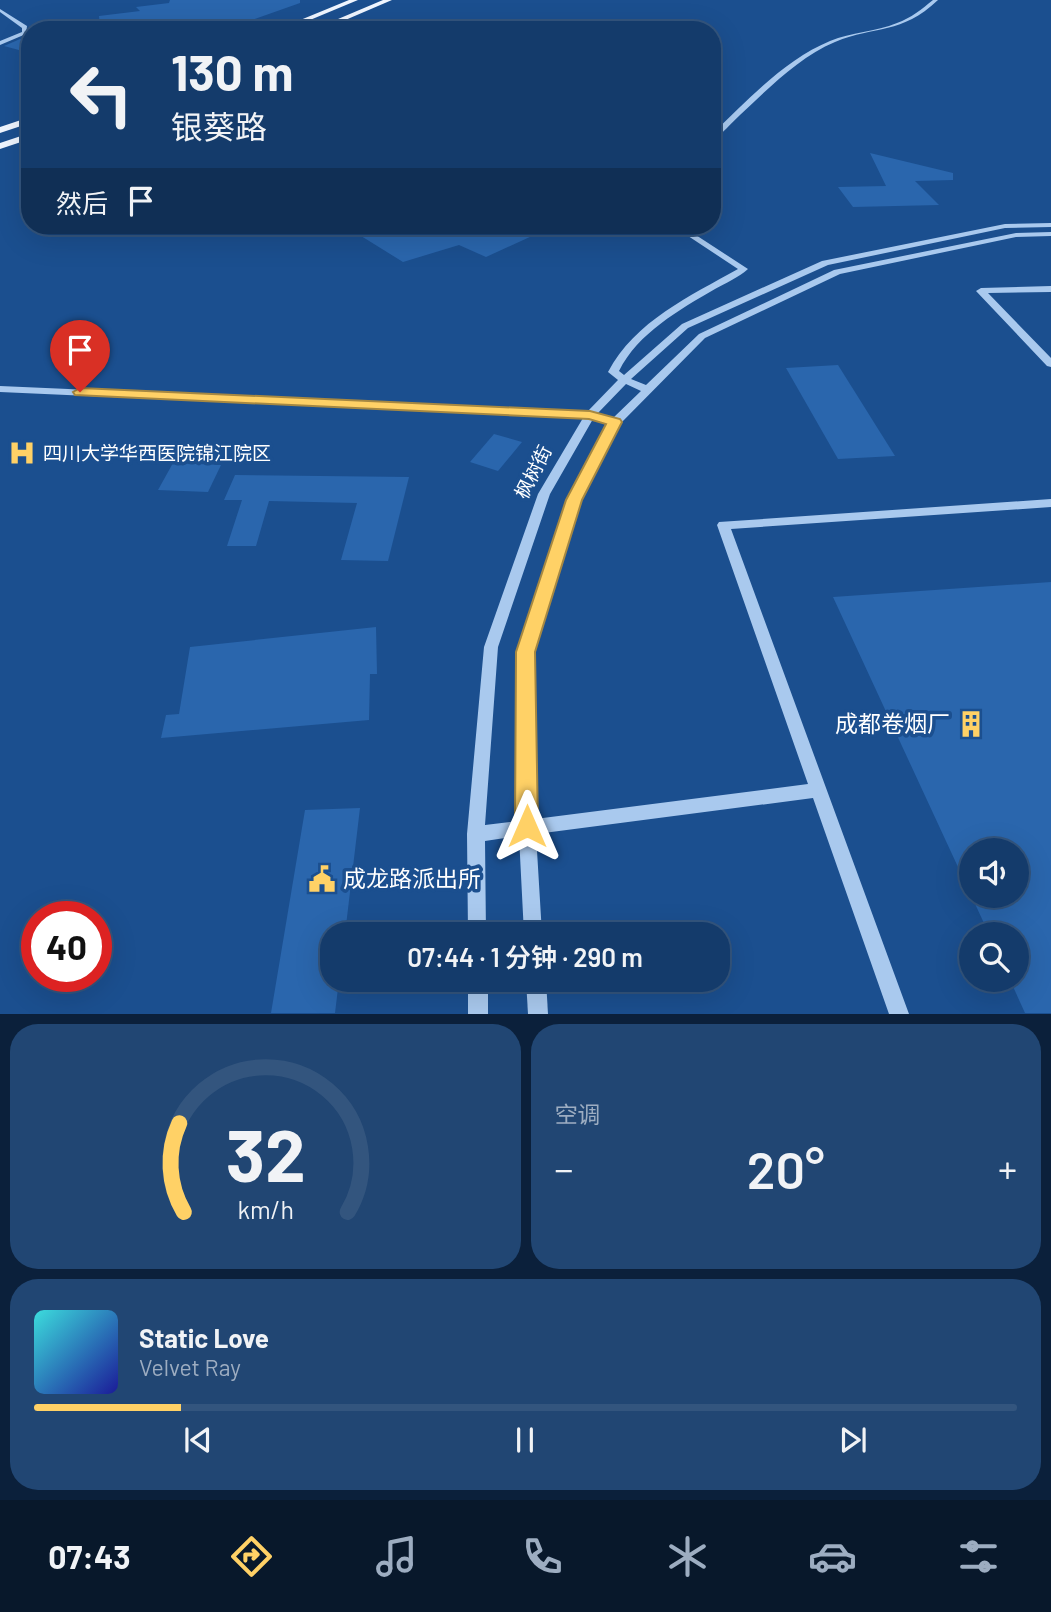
<!DOCTYPE html>
<html lang="zh">
<meta charset="utf-8">
<style>
:root{--surface:#143b6b;--page:#214673;--text:#f1f3f6;--muted:#9dadc1;--line:#33557e;--accent:#ffd166}
body{margin:0;font-family:Barlow,"Noto Sans SC",sans-serif;background:var(--page);color:var(--text);height:100vh;display:flex;flex-direction:column;font-size:26px;white-space:nowrap}
*{box-sizing:border-box;margin:0}
p{font-size:23px;color:var(--muted)}
.icon{flex:none;width:38px;height:38px;fill:none;stroke:currentColor;stroke-width:2;stroke-linecap:round;stroke-linejoin:round}
.map{position:relative;height:1014px;overflow:hidden}
.drawer{display:flex;flex-direction:column;gap:10px;padding:10px;background:#0b203b;flex:1}
.drawer>*{flex:none}
.banner{position:absolute;left:21px;top:21px;width:700px;height:214px;border-radius:28px;box-shadow:0 7px 28px #0002,0 0 0 2px var(--line);background:#143b6b;color:var(--text);overflow:hidden}
.controls{position:absolute;left:959px;top:838px;display:grid;gap:14px}
.controls a{display:grid;place-items:center;width:70px;height:70px;border-radius:50%;background:var(--surface);box-shadow:0 7px 28px #0002,0 0 0 2px var(--line);font-size:35px}
.speed{position:absolute;left:21px;top:901px;display:flex;gap:14px;font-size:35px;font-weight:700;text-align:center}
.speed>*{display:grid;place-content:center;width:91px;height:91px;border-radius:50%;background:var(--surface);box-shadow:0 7px 28px #0002,0 0 0 2px var(--line);line-height:1}
.speed .limit{border:10px solid #d22;background:#fff;color:#111}
.pin{position:absolute;display:grid;place-items:center;width:60px;height:60px;color:#fff;margin:-72px -30px;border-radius:50% 50% 50% 0;rotate:-45deg;box-shadow:0 0 7px #0007}
.pin .icon{rotate:45deg}
.me{position:absolute;width:77px;margin:-38px;rotate:0deg;stroke-linejoin:round;filter:drop-shadow(0 0 5px #0008)}
.turn{display:flex;align-items:center;gap:24px;height:147px;padding:0 35px;font-size:32px}
.turn .icon{width:91px;height:91px;stroke-width:2.5}
.turn b{display:block;font-size:49px;line-height:60px}
.then{display:flex;align-items:center;height:66px;padding:0 35px;background:#0003;gap:14px;font-size:26px}
.big{font-size:52px;font-weight:600;line-height:1.1}
.drawer .widget{flex:1;display:flex;flex-direction:column;justify-content:center;gap:10px;min-width:0;padding:0 24px;border-radius:28px;background:var(--page)}
.drawer .dial{align-items:center;gap:0}
.dial svg{height:182px;overflow:visible;fill:none;stroke:var(--line);stroke-width:7;stroke-linecap:round;text-anchor:middle}
.dial text{fill:var(--text);stroke:none}
.song{display:flex;align-items:center;gap:21px}
.cover{width:84px;height:84px;border-radius:10px;background:linear-gradient(135deg,hsl(180 70% 55%),hsl(240 70% 35%))}
.played{height:7px;border-radius:4px;background:linear-gradient(90deg,var(--accent) 15%,var(--line) 15%)}
.keys{display:flex;justify-content:space-around;direction:ltr}
.heat{display:flex;justify-content:space-between;align-items:center;font-size:38px;direction:ltr}
.drawer .tiles{flex:1;display:grid;gap:10px;grid-template-columns:1fr 1fr}
.widget:last-child{grid-column:span 2}
.trip{position:absolute;left:320px;top:922px;width:410px;height:70px;border-radius:28px;background:var(--surface);box-shadow:0 7px 28px #0002,0 0 0 2px var(--line);font-weight:600;line-height:70px;text-align:center}
.dock{display:flex;height:112px;justify-content:space-around;align-items:center;background:#08182b;color:var(--muted)}
.dock .icon{width:49px;height:49px}
.dock .selected{color:var(--accent)}
.dock b{font-size:32px;color:var(--text)}
.map>svg:first-child{display:block}
</style>
<div class="map">
<svg width="1051" height="1014" viewBox="0 0 1051 1014">
<rect width="100%" height="100%" fill="#1b4f8f"/>
<g fill="#2a66ad" fill-rule="evenodd">
<path d="M170,0H300V3L224,30H100L99,16L140,11L136,7L169,3Z"/>
<path d="M30,25V53L4,46L27,36Z"/>
<path d="M870,153L953,173V180L915,181L939,205L853,207L838,187L886,186Z"/>
<path d="M345,226H507L532,236L486,257L459,245L403,262Z"/>
<path d="M838,365L895,456L838,459L786,368Z"/>
<path d="M494,434L522,442L498,471L470,462Z"/>
<path d="M173,463L221,465L208,492L158,490Z"/>
<path d="M235,475L409,477L388,561L341,560L357,503L269,501L256,546H227L242,500H224Z"/>
<path d="M1051,582V1013H1025L1010,980H1017V934H989L833,597ZM971,850H1017V896H971Z"/>
<path d="M376,627L377,674H370L369,720L161,738L166,715L179,714L190,647Z"/>
<path d="M360,808L345,934H332V980H339L335,1013H271L305,810Z"/>
</g>
<g fill="none" stroke-linecap="round" stroke-linejoin="round">
<g fill="#a9c9ee" fill-rule="evenodd">
<path d="M933,0H938C901,35 876,25 835,42C799,57 768,89 740,115C731,123 723,134 712,140V134C747,101 784,60 830,41C851,32 876,32 897,23C911,18 922,9 933,0Z"/>
<path d="M0,9L27,26L26,34L0,45V41L22,32V28L0,12Z"/>
<path d="M1051,223V227L1005,228L828,265L688,328L631,379L646,385L699,334L834,270L1016,233L1051,232V236L1016,237L840,274L705,338L620,424L580,500L533,652L535,819L808,784L717,525L719,522L1051,499V507L731,529L909,1014H889L813,798L536,834L542,934H524L519,836L485,841L486,934H468L467,834L484,647L538,494L583,418L0,392V386L587,412L618,380L608,372C635,321 690,296 738,269L673,226H682L748,269C739,277 726,283 715,289C679,310 638,333 619,371L624,375L682,324L822,261L1005,224ZM626,384L641,391L613,418L597,414ZM593,419L609,424L568,500L519,652L518,821L485,825L498,647L550,494Z"/>
<path d="M1051,286V292L988,293L1051,358V367L1047,366L976,291L981,288Z"/>
<rect x="468" y="980" width="20" height="34"/>
<path d="M526,980H546L548,1014H528Z"/>
</g>
<g fill="#f0f6ff" fill-rule="evenodd">
<path d="M349,0H358L286,30H276Z"/>
<path d="M383,0H392L322,30H312Z"/>
<path d="M30,117V123L0,133V127Z"/>
<path d="M30,133V139L0,149V143Z"/>
</g>
</g>
<path fill="#ffd166" stroke="#a68842" stroke-width="2" d="M80,388L590,411L620,419L622,422L582,500L535,652L538,826L534,833L527,836L519,833L515,826L516,652L566,500L606,424L589,419L75,395L73,392Z"/>
<defs>
<symbol id="hospital-bare" viewBox="-9 -9 18 18"><path d="M-5-5h3v3.5h4V-5h3V5h-3V1.5h-4V5h-3Z" fill="#ffd166" stroke="#1b4f8f" stroke-width="2.5" paint-order="stroke"/></symbol>
<symbol id="building-bare" viewBox="-9 -9 18 18"><path d="M-4-6H4V6H1V3H-1V6H-4ZM-2.5-4.3h1.7v1.8h-1.7ZM.8-4.3h1.7v1.8H.8ZM-2.5-1h1.7V.8h-1.7ZM.8-1h1.7V.8H.8Z" fill="#ffd166" stroke="#1b4f8f" stroke-width="2.5" paint-order="stroke"/></symbol>
<symbol id="civic-bare" viewBox="-9 -9 18 18"><path d="M-.6-6.5H3V-4.5H.6V-3L4-1V1h2V6H-6V1h2V-1L-.6-3ZM-1.2 2.5V6h2.4V2.5Z" fill="#ffd166" stroke="#1b4f8f" stroke-width="2.5" paint-order="stroke"/></symbol>
</defs>
<g fill-rule="evenodd">
<use href="#hospital-bare" x="3" y="434" width="38" height="38"/>
<use href="#building-bare" x="952" y="705" width="38" height="38"/>
<use href="#civic-bare" x="303" y="860" width="38" height="38"/>
</g>
<g text-anchor="middle" stroke-width="7" stroke-linejoin="round" paint-order="stroke">
<g font-size="19" fill="#fff" stroke="#1b4f8f" text-anchor="start">
<text x="43" y="460">四川大学华西医院锦江院区</text>
</g>
<g font-size="19" fill="#fff" stroke="#1b4f8f">
<text transform="translate(533 472) rotate(-63)" y="7">枫树街</text>
</g>
<g font-size="23" fill="#fff" stroke="#1b4f8f" text-anchor="end">
<text x="950" y="732">成都卷烟厂</text>
<text x="343" y="887" text-anchor="start">成龙路派出所</text>
</g>
</g>
</svg>
<div class="controls">
<a><svg class="icon" aria-label="sound" viewBox="0 0 24 24"><path d="M4 9h4l5-4v14l-5-4H4zM17 9q2 3 0 6"/></svg></a>
<a><svg class="icon" aria-label="search" viewBox="0 0 24 24"><circle cx="10" cy="10" r="6"/><path d="M15 15l6 6"/></svg></a>
</div>
<div class="speed"><div class="limit">40</div></div>
<div class="pin" style="left:80px;top:392px;background:#d93025"><svg class="icon" aria-label="arrive" viewBox="0 0 24 24"><path d="M6 21V4h12l-3 4 3 4H6"/></svg></div>
<svg class="me" style="left:527px;top:826px" viewBox="-20 -20 40 40"><path d="M0-17L14 15 0 8-14 15z" fill="#ffd166" stroke="#fff" stroke-width="4"/></svg>
<div class="trip">07:44 · 1 分钟 · 290 m</div>
<div class="banner">
<div class="turn"><svg class="icon" aria-label="left" viewBox="0 0 24 24"><path d="M17 20v-9H6M10 6l-5 5 5 5"/></svg><div><b>130 m</b>银葵路</div></div>
<div class="then">然后<svg class="icon" aria-label="arrive" viewBox="0 0 24 24"><path d="M6 21V4h12l-3 4 3 4H6"/></svg></div>
</div>
</div>
<section class="drawer">
<div class="tiles">
<div class="widget dial"><svg viewBox="0 0 100 80">
<path d="M14 69A42 42 0 1 1 86 69"/>
<path d="M14 69A42 42 0 0 1 12 30" stroke="#ffd166"/>
<text x="50" y="56" font-size="32" font-weight="700">32</text>
<text x="50" y="72" font-size="11">km/h</text>
</svg></div>
<div class="widget"><p>空调</p>
<div class="heat"><a>−</a><b class="big">20°</b><a>+</a></div>
</div>
<div class="widget">
<div class="song"><i class="cover"></i><div><b>Static Love</b><p>Velvet Ray</p></div></div>
<div class="played"></div>
<div class="keys"><svg class="icon" aria-label="previous" viewBox="0 0 24 24"><path d="M18 5L8 12l10 7zM5 5v14"/></svg><svg class="icon" aria-label="pause" viewBox="0 0 24 24"><path d="M8 5v14M16 5v14"/></svg><svg class="icon" aria-label="next" viewBox="0 0 24 24"><path d="M6 5l10 7-10 7zM19 5v14"/></svg></div>
</div>
</div>
</section>
<nav class="dock">
<b>07:43</b>
<svg class="icon selected" aria-label="directions" viewBox="0 0 24 24"><path d="M12 3l9 9-9 9-9-9zM9 14v-3h6M13 9l2 2-2 2"/></svg>
<svg class="icon" aria-label="music" viewBox="0 0 24 24"><path d="M9 18V5l10-2v13"/><circle cx="6" cy="18" r="3"/><circle cx="16" cy="16" r="3"/></svg>
<svg class="icon" aria-label="phone" viewBox="0 0 24 24"><path d="M5 4h4l2 5-3 2q2 4 5 5l2-3 5 2v4C11 20 4 13 5 4z"/></svg>
<svg class="icon" aria-label="climate" viewBox="0 0 24 24"><path d="M12 3v18M4 7l16 10M4 17L20 7"/></svg>
<svg class="icon" aria-label="car" viewBox="0 0 24 24"><path d="M5 17H2v-5l4-1 3-4h7l3 4 3 1v5h-3M9 17h6M6 11h13"/><circle cx="7" cy="17" r="2"/><circle cx="17" cy="17" r="2"/></svg>
<svg class="icon" aria-label="filters" viewBox="0 0 24 24"><path d="M4 7h16M4 17h16"/><circle cx="9" cy="7" r="2"/><circle cx="15" cy="17" r="2"/></svg>
</nav>
